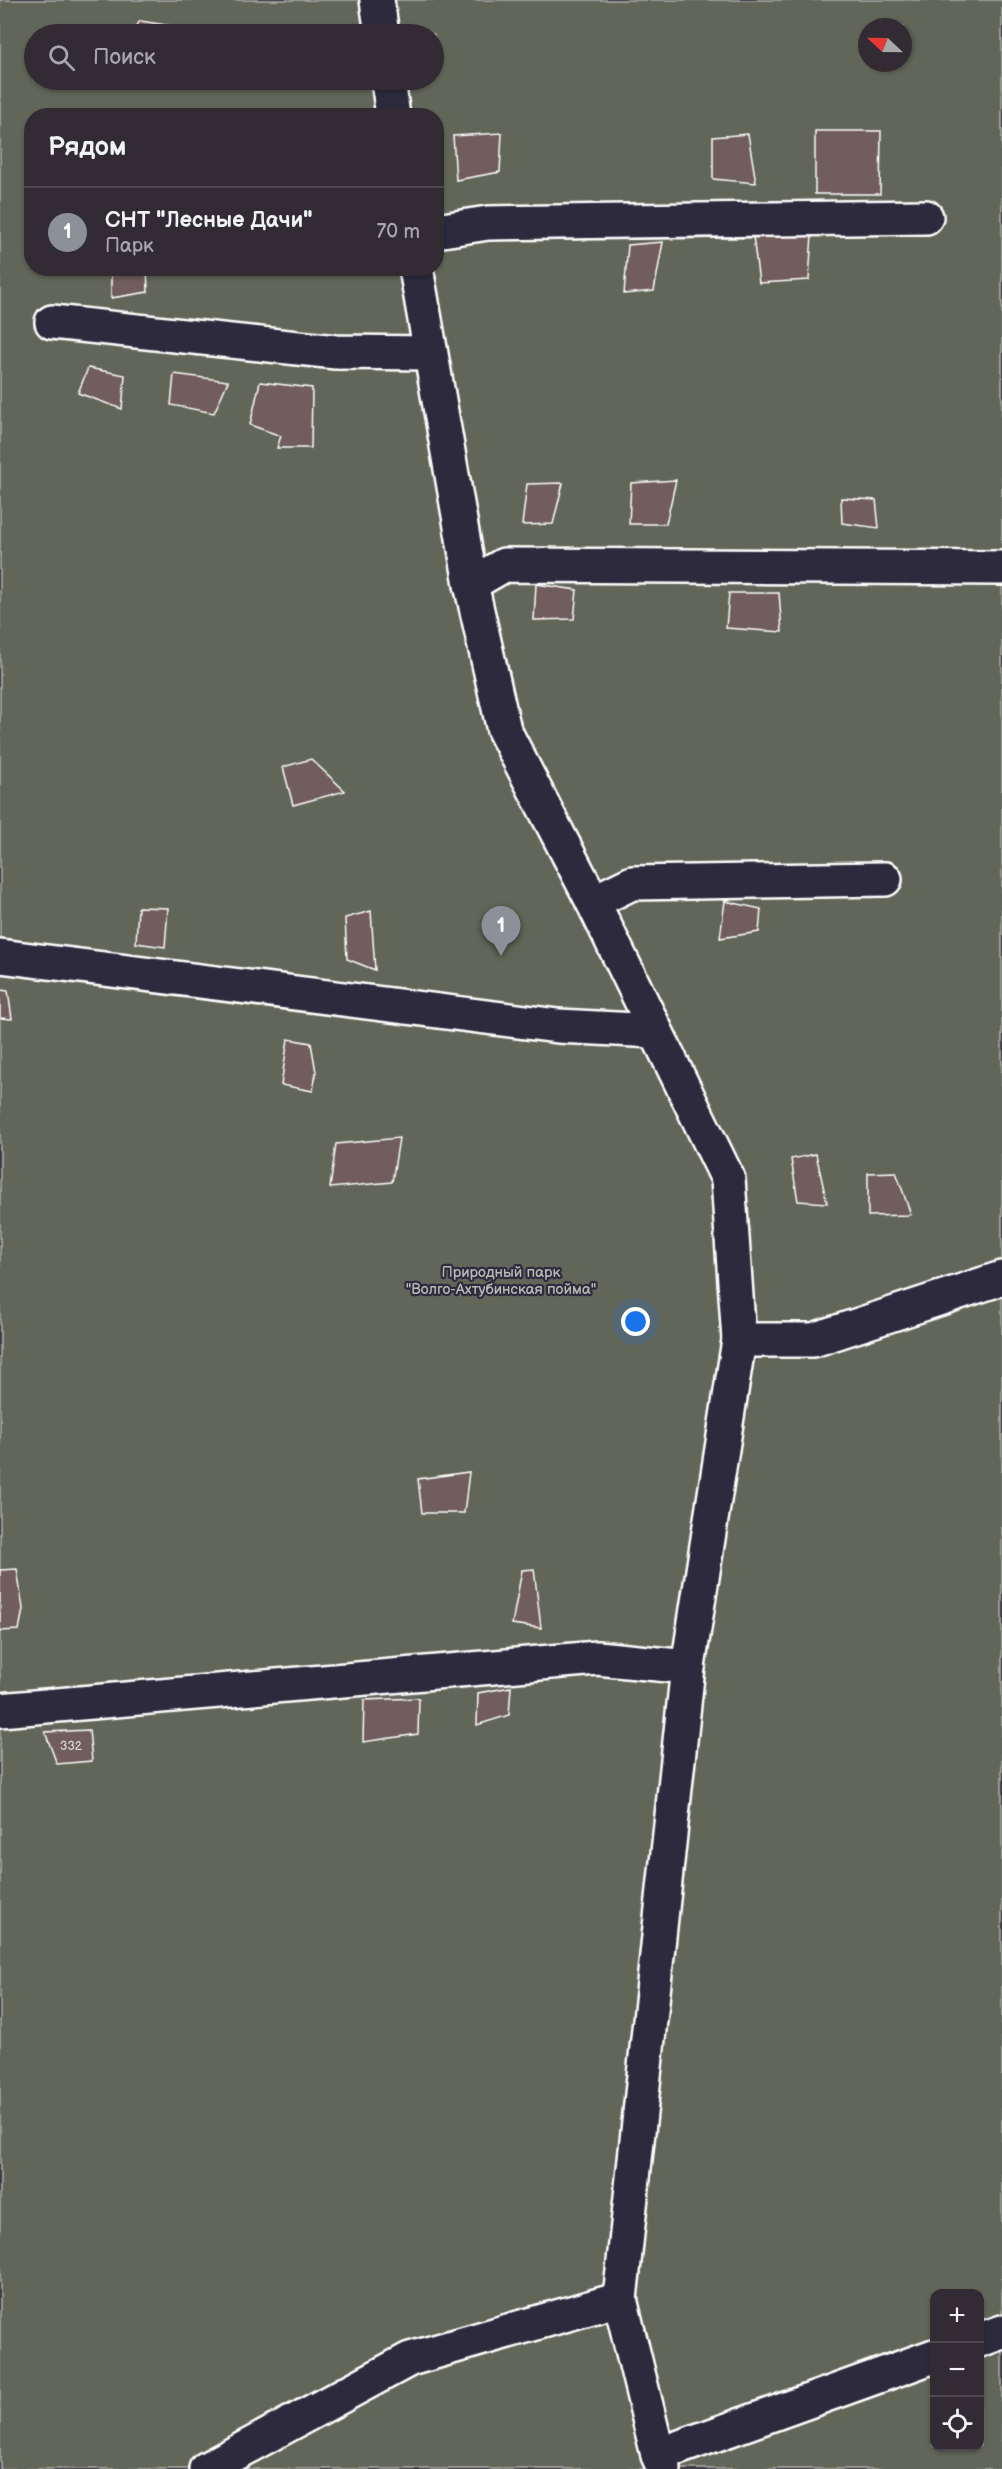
<!DOCTYPE html>
<html lang="ru">
<meta charset="utf-8">
<style>
body{margin:0;font-family:"Balsamiq Sans",sans-serif;background:#3d3740;color:#f1f3f6}
.controls{position:absolute;right:18px;bottom:18px;display:grid;overflow:hidden;border-radius:12px;box-shadow:0 2px 4px #0004}
.controls button{width:54px;height:54px;display:grid;place-items:center;padding:0;border:0;border-bottom:2px solid #4d474f;background:#322b34;color:#f1f3f6;font:30px sans-serif}
.compass{position:absolute;left:858px;top:18px;width:54px;height:54px;border-radius:50%;background:#322b34;box-shadow:0 2px 4px #0004;rotate:292deg}
.you{position:absolute;left:636px;top:1322px;width:21px;height:21px;margin:-15px;border:4px solid #fff;border-radius:50%;background:#1a73e8;box-shadow:0 0 0 9px #1a73e833}
.badge{display:grid;place-items:center;width:39px;height:39px;border-radius:50%;background:#8c9099;color:#fff;font-size:20px;font-weight:700}
.pin{position:absolute;translate:-50% -50px;filter:drop-shadow(0 2px 3px #0008)}
.pin::after{content:'';position:absolute;top:32px;width:21px;height:18px;background:inherit;clip-path:polygon(0 0,100% 0,50% 100%)}
.list{margin:0;padding:0;list-style:none}
h2{display:flex;justify-content:space-between;align-items:center;height:78px;margin:0;padding:0 24px;font-size:26px}
h2 small{font-size:20px;font-weight:400;color:#a8a7ac}
.list li{display:grid;grid-template-columns:39px 1fr auto;gap:18px;align-items:center;box-sizing:border-box;height:90px;padding:0 24px;border-top:2px solid #4d474f}
.list b{display:block;font-size:22px;white-space:nowrap}
.list p{margin:0;font-size:20px;white-space:nowrap;color:#a8a7ac}
.list em{font-size:20px;font-style:normal;color:#a8a7ac}
.icon{flex:none;width:33px;height:33px;fill:none;stroke:currentColor;stroke-width:2;stroke-linecap:round;stroke-linejoin:round}
.map{position:relative;flex:none;width:1002px;height:2469px;overflow:hidden}
.search{position:absolute;background:#322b34;box-shadow:0 2px 4px #0004;left:24px;top:24px;width:420px;height:66px;display:flex;align-items:center;gap:15px;box-sizing:border-box;padding:0 21px;border-radius:33px;color:#a8a7ac;font-size:22px}
.panel{position:absolute;background:#322b34;box-shadow:0 2px 4px #0004;left:24px;top:108px;width:420px;height:168px;border-radius:24px}
.map>svg:first-child{display:block}
</style>
<div class="map">
<svg width="1002" height="2469" viewBox="0 0 1002 2469">
<rect width="100%" height="100%" fill="#423946"/>
<filter id="ink" filterUnits="userSpaceOnUse"><feTurbulence type="fractalNoise" baseFrequency=".0167" numOctaves="2"/><feDisplacementMap in="SourceGraphic" scale="12" xChannelSelector="R" yChannelSelector="G"/><feConvolveMatrix kernelMatrix="1 2 1 2 8 2 1 2 1" color-interpolation-filters="sRGB"/></filter>
<g filter="url(#ink)">
<!-- green -->
<path fill="#626658" stroke="#b0b2ac" stroke-width="1.5" fill-rule="evenodd" d="M0,0H1002V2469H0ZM867,27H903V63H867ZM34,34H434V80H34ZM32,116H436V268H32ZM934,2294H980V2446H934Z"/>
<!-- building -->
<g fill="#6f5d5c" stroke="#fff" stroke-width="1.5">
<polygon points="140,21 172,26 171,34 131,34"/>
<polygon points="815,131 881,131 880,194 815,194"/>
<polygon points="502,133 500,172 456,180 453,136"/>
<polygon points="748,134 756,183 713,179 713,137"/>
<polygon points="813,218 809,280 759,283 753,236"/>
<polygon points="663,242 654,291 624,294 628,245"/>
<polygon points="111,268 147,268 148,292 111,298"/>
<polygon points="88,368 125,375 122,409 78,393"/>
<polygon points="174,374 228,381 214,413 171,405"/>
<polygon points="260,382 312,388 311,448 277,448 281,436 250,425"/>
<polygon points="676,480 666,524 629,524 631,483"/>
<polygon points="563,483 553,524 522,525 527,484"/>
<polygon points="841,498 876,500 879,528 842,523"/>
<polygon points="536,584 577,590 574,619 534,620"/>
<polygon points="729,593 779,593 782,632 726,628"/>
<polygon points="311,759 345,791 293,805 283,767"/>
<polygon points="725,901 761,909 759,932 720,938"/>
<polygon points="138,907 168,908 165,947 136,943"/>
<polygon points="371,911 375,970 347,959 345,918"/>
<polygon points="0,990 8,991 12,1019 0,1018"/>
<polygon points="288,1039 311,1043 316,1072 313,1091 281,1085"/>
<polygon points="399,1138 392,1182 330,1188 336,1144"/>
<polygon points="816,1154 827,1203 798,1201 791,1159"/>
<polygon points="896,1172 911,1215 868,1216 868,1173"/>
<polygon points="469,1472 464,1513 422,1513 418,1479"/>
<polygon points="17,1569 23,1609 19,1630 0,1631 0,1570"/>
<polygon points="534,1569 541,1628 512,1624 522,1570"/>
<polygon points="511,1687 509,1715 477,1725 478,1693"/>
<polygon points="419,1698 418,1734 363,1742 364,1700"/>
<polygon points="89,1730 92,1761 57,1764 45,1732"/>
</g>
<g fill="none" stroke-linecap="round" stroke-linejoin="round">
<!-- minor casing -->
<g stroke="#fff" stroke-width="38">
<g id="minor">
<polyline points="377,0 382,34"/>
<polyline points="388,80 393,116"/>
<polyline points="436,231 488,223 926,217"/>
<polyline points="416,268 471,584 504,730 593,902 728,1179 739,1340 688,1667 620,2299 658,2455 664,2469"/>
<polyline points="52,322 336,352 430,353"/>
<polyline points="471,584 504,565 1002,568"/>
<polyline points="593,902 632,883 885,879"/>
<polyline points="0,956 558,1026 655,1031"/>
<polyline points="739,1340 813,1340 1002,1278"/>
<polyline points="0,1710 597,1658 688,1667"/>
<polyline points="980,2340 1002,2332"/>
<polyline points="658,2455 934,2356"/>
<polyline points="206,2469 410,2359 620,2299"/>
</g>
</g>
<!-- minor -->
<use href="#minor" stroke="#2f2a3d" stroke-width="33"/>
</g>
</g>
<g text-anchor="middle" dominant-baseline="central" stroke-width="4.5" stroke-linejoin="round" paint-order="stroke">
<!-- number labels -->
<g font-size="12" fill="#dbd6d6">
<text x="71" y="1746">332</text>
</g>
<!-- park labels -->
<g font-size="15" fill="#b8bab4" stroke="#2f2a3d">
<text x="501" y="1272">Природный парк<tspan x="501" dy="17">"Волго-Ахтубинская пойма"</tspan></text>
</g>
</g>
</svg>
<div class="controls">
<button>+</button>
<button>−</button>
<button><svg class="icon" aria-label="locate" viewBox="0 0 24 24"><circle cx="12" cy="12" r="6"/><path d="M12 2v4M12 18v4M2 12h4M18 12h4"/></svg></button>
</div>
<svg class="compass" viewBox="-18 -18 36 36"><path d="M0-13l5 13h-10z" fill="#e53935"/><path d="M0 13l5-13h-10z" fill="#a8a7ac"/></svg>
<div class="you"></div>
<div class="pin badge" style="left:501px;top:956px">1</div>
<div class="search"><svg class="icon" aria-label="search" viewBox="0 0 24 24"><circle cx="10" cy="10" r="6"/><path d="M15 15l6 6"/></svg>Поиск</div>
<section class="panel">
<h2>Рядом<small></small></h2>
<ul class="list">
<li><span class="badge">1</span><div><b>СНТ &quot;Лесные Дачи&quot;</b><p>Парк</p></div><em>70 m</em></li>
</ul>
</section>
</div>
